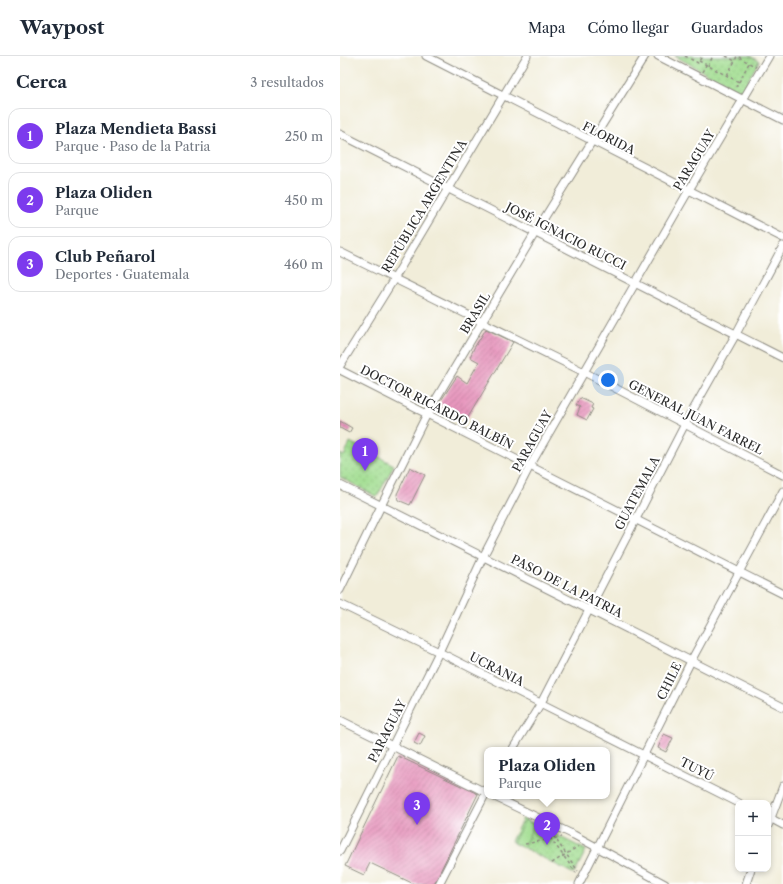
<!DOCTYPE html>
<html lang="es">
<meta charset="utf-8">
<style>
body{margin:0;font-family:"Libre Caslon Text",serif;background:#f2f2f3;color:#1f2937}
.controls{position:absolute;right:12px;bottom:12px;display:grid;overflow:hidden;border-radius:8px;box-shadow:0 2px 6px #0003}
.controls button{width:36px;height:36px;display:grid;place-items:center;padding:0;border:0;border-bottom:1px solid #e0e1e3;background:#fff;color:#1f2937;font:20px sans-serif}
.you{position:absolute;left:268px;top:324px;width:14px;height:14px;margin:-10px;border:3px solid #fff;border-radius:50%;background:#1a73e8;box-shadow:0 0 0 6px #1a73e833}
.badge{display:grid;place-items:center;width:26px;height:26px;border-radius:50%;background:#7c3aed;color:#fff;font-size:13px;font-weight:700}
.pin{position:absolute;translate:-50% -33px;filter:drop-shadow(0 1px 2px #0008)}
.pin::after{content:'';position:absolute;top:21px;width:14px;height:12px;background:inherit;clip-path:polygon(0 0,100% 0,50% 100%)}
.popup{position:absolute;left:144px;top:691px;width:126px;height:52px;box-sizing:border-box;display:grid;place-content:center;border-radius:8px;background:#fff;filter:drop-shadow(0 1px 3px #0005);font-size:13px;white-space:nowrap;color:#747a83}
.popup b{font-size:15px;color:#1f2937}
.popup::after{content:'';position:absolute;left:50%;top:100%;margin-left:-8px;border:8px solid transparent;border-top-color:#fff}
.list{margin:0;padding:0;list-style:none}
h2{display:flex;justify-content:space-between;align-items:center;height:52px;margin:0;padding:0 16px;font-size:17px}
h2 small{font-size:13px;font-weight:400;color:#747a83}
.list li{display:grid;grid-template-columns:26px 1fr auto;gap:12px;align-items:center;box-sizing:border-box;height:56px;margin:0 8px 8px;padding:0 8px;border:1px solid #e0e1e3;border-radius:12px}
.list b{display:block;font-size:15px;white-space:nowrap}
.list p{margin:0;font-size:13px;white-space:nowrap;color:#747a83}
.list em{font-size:13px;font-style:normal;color:#747a83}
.map{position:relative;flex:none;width:443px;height:828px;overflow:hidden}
header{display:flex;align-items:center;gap:24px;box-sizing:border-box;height:56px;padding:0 20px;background:#fff;border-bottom:1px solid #e0e1e3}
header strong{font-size:19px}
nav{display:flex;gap:22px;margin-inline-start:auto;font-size:14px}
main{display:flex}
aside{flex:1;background:#fff}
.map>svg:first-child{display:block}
</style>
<header>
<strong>Waypost</strong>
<nav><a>Mapa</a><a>Cómo llegar</a><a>Guardados</a></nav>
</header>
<main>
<aside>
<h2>Cerca<small>3 resultados</small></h2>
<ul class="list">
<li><span class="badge">1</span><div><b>Plaza Mendieta Bassi</b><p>Parque · Paso de la Patria</p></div><em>250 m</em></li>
<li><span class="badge">2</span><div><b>Plaza Oliden</b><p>Parque</p></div><em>450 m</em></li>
<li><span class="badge">3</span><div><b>Club Peñarol</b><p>Deportes · Guatemala</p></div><em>460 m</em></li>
</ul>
</aside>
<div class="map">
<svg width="443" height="828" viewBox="0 0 443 828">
<defs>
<pattern id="green-dots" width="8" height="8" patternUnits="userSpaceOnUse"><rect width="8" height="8" fill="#a1dd90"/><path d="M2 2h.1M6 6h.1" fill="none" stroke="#8bbe7c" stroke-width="1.8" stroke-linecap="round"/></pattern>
<pattern id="building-hatch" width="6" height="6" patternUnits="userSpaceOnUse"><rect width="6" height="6" fill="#e796bd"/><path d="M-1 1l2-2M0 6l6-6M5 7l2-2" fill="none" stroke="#bb7b9a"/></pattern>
</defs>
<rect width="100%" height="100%" fill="#fff"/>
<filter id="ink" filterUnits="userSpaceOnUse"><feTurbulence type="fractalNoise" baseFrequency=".025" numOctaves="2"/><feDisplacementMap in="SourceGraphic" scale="8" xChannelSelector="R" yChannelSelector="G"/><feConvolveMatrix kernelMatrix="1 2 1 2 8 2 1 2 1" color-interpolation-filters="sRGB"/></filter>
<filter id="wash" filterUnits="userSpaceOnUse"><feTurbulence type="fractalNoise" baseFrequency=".012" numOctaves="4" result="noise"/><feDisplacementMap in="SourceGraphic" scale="16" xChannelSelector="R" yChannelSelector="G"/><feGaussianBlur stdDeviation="0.9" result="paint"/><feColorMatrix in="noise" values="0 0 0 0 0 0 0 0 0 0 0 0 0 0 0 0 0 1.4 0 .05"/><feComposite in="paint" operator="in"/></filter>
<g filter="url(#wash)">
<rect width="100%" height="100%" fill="#f1edd9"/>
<!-- green -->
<g fill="url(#green-dots)" stroke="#66845e">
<polygon points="335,0 410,0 419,5 401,37"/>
<polygon points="10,386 54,409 37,441 0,421 0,398 4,400"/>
<polygon points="183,762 246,794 234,818 171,785"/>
</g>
<!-- pitch -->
<polygon fill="#a1dd90" stroke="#66845e" points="185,764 194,769 183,792 173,787"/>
<g id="blocks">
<!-- building -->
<g fill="url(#building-hatch)">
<polygon points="146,273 173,286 127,363 102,350 100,346 117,320 127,327 139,306 130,301 134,292"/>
<polygon points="240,342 253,348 251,352 253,353 247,364 237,359 240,351 236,349"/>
<polygon points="0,365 12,372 9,377 0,372"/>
<polygon points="70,411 85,419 70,449 58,444 57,438"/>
<polygon points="79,677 85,680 80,690 74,687"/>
<polygon points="324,678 333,682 326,696 318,692"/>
<polygon points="58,700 138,738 94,828 74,828 30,807 24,819 5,810"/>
</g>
</g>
</g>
<g filter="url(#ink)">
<use href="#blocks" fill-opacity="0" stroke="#8e8c82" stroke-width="1"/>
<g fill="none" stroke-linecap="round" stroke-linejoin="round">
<!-- street casing -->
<g stroke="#8e8c82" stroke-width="9">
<g id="street">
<polyline points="86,0 443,182"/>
<polyline points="318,0 443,64"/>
<polyline points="0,78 443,302"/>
<polyline points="0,196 244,316 443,419"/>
<polyline points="0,310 54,223 187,0"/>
<polyline points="0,314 443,538"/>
<polyline points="0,429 443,651"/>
<polyline points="0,534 41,450 87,358 195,177 305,0"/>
<polyline points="0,548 99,596 399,747"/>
<polyline points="0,664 147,737"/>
<polyline points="172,694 201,647 345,368 396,278 443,190"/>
<polyline points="153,740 234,779 325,828"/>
<polyline points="428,761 443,769"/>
<polyline points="428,770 443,730"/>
<polyline points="0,795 99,596 143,501 190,410 349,134 429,0"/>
<polyline points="99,828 147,735"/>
<polyline points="239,828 351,605 443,435"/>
<polyline points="406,828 411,813"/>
</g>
</g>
<!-- path -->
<g stroke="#8e8c82" stroke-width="1.5" stroke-dasharray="3 3" stroke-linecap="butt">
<polyline points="345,0 358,7 362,0"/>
<polyline points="386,0 395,5 397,0 416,11"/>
<polyline points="359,5 399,26 395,32"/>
<polyline points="368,10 373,0"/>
<polyline points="362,16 366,9"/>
<polyline points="387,19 395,5"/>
<polyline points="399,26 409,7"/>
<polyline points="203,772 236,817"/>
<polyline points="210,775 238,815"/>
<polyline points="185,788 222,781"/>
<polyline points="212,807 239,790"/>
</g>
<!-- street -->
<use href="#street" stroke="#fff" stroke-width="7"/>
</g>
</g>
<g text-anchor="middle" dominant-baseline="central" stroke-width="4" stroke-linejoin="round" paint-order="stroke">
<!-- street labels -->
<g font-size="12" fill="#2b2b2b" stroke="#fff">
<text transform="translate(269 82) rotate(27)">FLORIDA</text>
<text transform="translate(354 104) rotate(-59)">PARAGUAY</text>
<text transform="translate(84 150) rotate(-59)">REPÚBLICA ARGENTINA</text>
<text transform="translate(226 180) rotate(27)">JOSÉ IGNACIO RUCCI</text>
<text transform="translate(135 257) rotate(-59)">BRASIL</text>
<text transform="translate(97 351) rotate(27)">DOCTOR RICARDO BALBÍN</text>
<text transform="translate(356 361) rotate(27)">GENERAL JUAN FARREL</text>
<text transform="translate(192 385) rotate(-61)">PARAGUAY</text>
<text transform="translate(297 437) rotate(-62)">GUATEMALA</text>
<text transform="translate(227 530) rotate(27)">PASO DE LA PATRIA</text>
<text transform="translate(157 613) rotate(27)">UCRANIA</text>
<text transform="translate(329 625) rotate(-64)">CHILE</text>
<text transform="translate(47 675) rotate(-63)">PARAGUAY</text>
<text transform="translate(357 713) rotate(27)">TUYÚ</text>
</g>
</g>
</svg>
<div class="controls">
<button>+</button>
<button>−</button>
</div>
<div class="you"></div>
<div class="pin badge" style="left:25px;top:415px">1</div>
<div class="pin badge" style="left:207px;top:789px">2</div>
<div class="popup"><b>Plaza Oliden</b>Parque</div>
<div class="pin badge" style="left:77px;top:769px">3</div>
</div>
</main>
